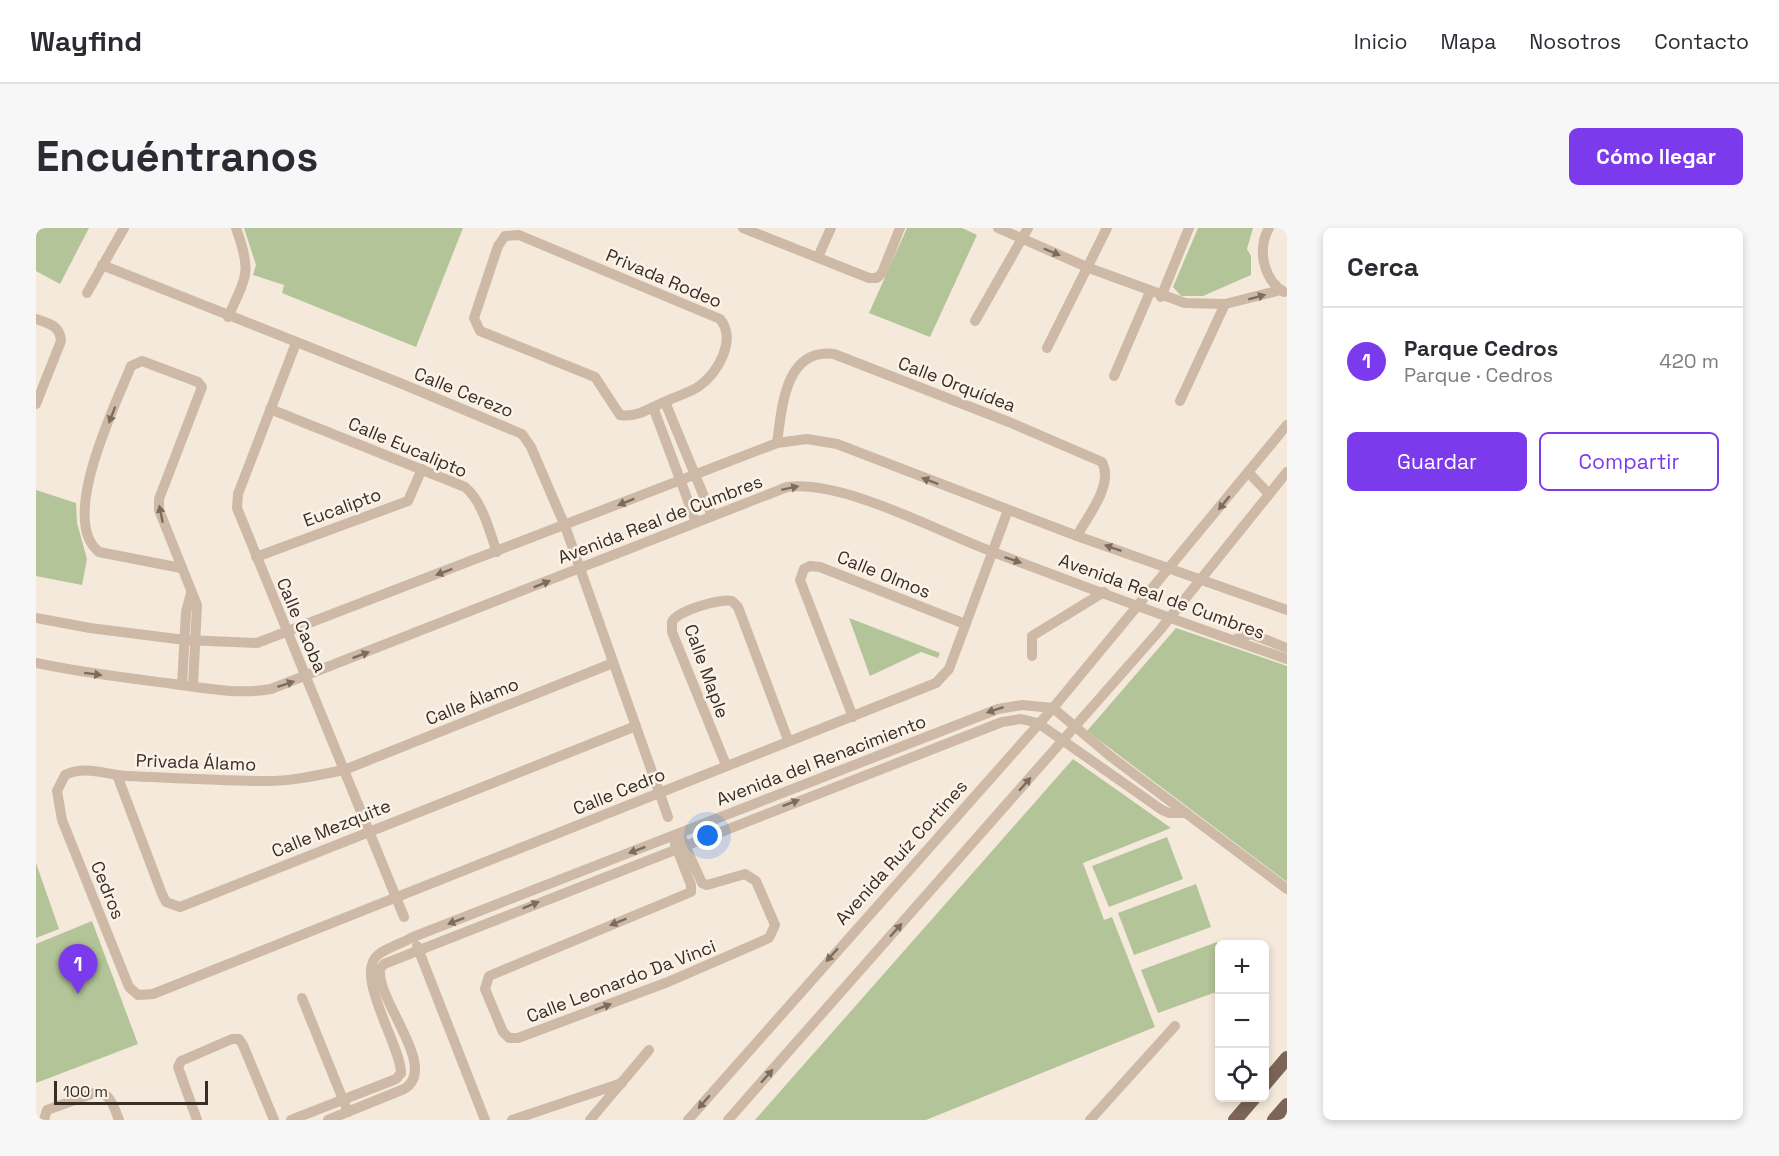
<!DOCTYPE html>
<html lang="es">
<meta charset="utf-8">
<style>
body{margin:0;font-family:"Space Grotesk",sans-serif;background:#f7f7f7;color:#2b2b33}
.controls{position:absolute;right:18px;bottom:18px;display:grid;overflow:hidden;border-radius:9px;box-shadow:0 3px 9px #0003}
.controls button{width:54px;height:54px;display:grid;place-items:center;padding:0;border:0;border-bottom:2px solid #e1e1e2;background:#fff;color:#2b2b33;font:30px sans-serif}
.scale{position:absolute;left:18px;bottom:15px;width:154px;box-sizing:border-box;padding-left:6px;border:3px solid #382d27;border-top:0;font-size:16px;line-height:21px;white-space:nowrap;color:#382d27;-webkit-text-stroke:4px #fbf3e8;paint-order:stroke}
.you{position:absolute;left:672px;top:608px;width:21px;height:21px;margin:-15px;border:4px solid #fff;border-radius:50%;background:#1a73e8;box-shadow:0 0 0 9px #1a73e833}
.badge{display:grid;place-items:center;width:39px;height:39px;border-radius:50%;background:#7c3aed;color:#fff;font-size:20px;font-weight:700}
.pin{position:absolute;translate:-50% -50px;filter:drop-shadow(0 2px 3px #0008)}
.pin::after{content:'';position:absolute;top:32px;width:21px;height:18px;background:inherit;clip-path:polygon(0 0,100% 0,50% 100%)}
.list{margin:0;padding:0;list-style:none}
h2{display:flex;justify-content:space-between;align-items:center;height:78px;margin:0;padding:0 24px;font-size:26px}
h2 small{font-size:20px;font-weight:400;color:#7c7c81}
.list li{display:grid;grid-template-columns:39px 1fr auto;gap:18px;align-items:center;box-sizing:border-box;height:108px;padding:0 24px;border-top:2px solid #e1e1e2}
.list b{display:block;font-size:22px;white-space:nowrap}
.list p{margin:0;font-size:20px;white-space:nowrap;color:#7c7c81}
.list em{font-size:20px;font-style:normal;color:#7c7c81}
.actions{display:flex;gap:12px;padding:18px 24px}
.actions a{flex:1;padding:14px 0;border:2px solid #7c3aed;border-radius:9px;text-align:center;font-size:21px;color:#7c3aed}
.actions .main{background:#7c3aed;color:#fff}
.icon{flex:none;width:33px;height:33px;fill:none;stroke:currentColor;stroke-width:2;stroke-linecap:round;stroke-linejoin:round}
.map{position:relative;flex:none;width:1251px;height:892px;overflow:hidden;border-radius:9px}
header{display:flex;align-items:center;gap:36px;box-sizing:border-box;height:84px;padding:0 30px;background:#fff;border-bottom:2px solid #e1e1e2}
header strong{font-size:28px}
nav{display:flex;gap:33px;margin-inline-start:auto;font-size:21px}
.intro{display:flex;align-items:center;justify-content:space-between;box-sizing:border-box;height:144px;padding:0 36px}
h1{margin:0;font-size:42px}
.button{padding:15px 27px;border-radius:9px;background:#7c3aed;color:#fff;font-size:21px;font-weight:700}
main{display:flex;gap:36px;padding:0 36px}
aside{flex:1;background:#fff;border-radius:9px;box-shadow:0 3px 9px #0003}
.map>svg:first-child{display:block}
</style>
<header>
<strong>Wayfind</strong>
<nav><a>Inicio</a><a>Mapa</a><a>Nosotros</a><a>Contacto</a></nav>
</header>
<div class="intro"><h1>Encuéntranos</h1><a class="button">Cómo llegar</a></div>
<main>
<div class="map">
<svg width="1251" height="892" viewBox="0 0 1251 892">
<rect width="100%" height="100%" fill="#f4e9db"/>
<!-- green -->
<g fill="#b4c499">
<polygon points="0,0 53,0 24,56 0,43"/>
<polygon points="208,0 427,0 380,119 246,65 248,57 217,47 220,37"/>
<polygon points="871,0 926,0 941,7 894,109 833,85"/>
<polygon points="1162,0 1217,0 1211,21 1215,28 1215,47 1167,68 1145,68 1137,59"/>
<polygon points="0,262 40,275 41,295 51,331 46,357 0,348"/>
<polygon points="813,390 904,425 902,430 885,424 834,448"/>
<polygon points="1140,400 1251,438 1251,654 1051,503"/>
<polygon points="1037,531 1135,600 1047,635 1068,692 1076,689 1119,799 890,892 719,892"/>
<polygon points="1131,609 1147,651 1073,679 1056,638"/>
<polygon points="0,635 23,701 0,710"/>
<polygon points="1160,656 1175,699 1098,727 1082,685"/>
<polygon points="56,693 102,816 0,855 0,716"/>
<polygon points="1181,714 1183,763 1122,785 1105,742"/>
</g>
<g fill="none" stroke-linecap="round" stroke-linejoin="round">
<!-- minor -->
<g stroke="#cdb9a5" stroke-width="10">
<polyline points="707,0 833,50 841,50 846,45 864,0"/>
<polyline points="962,0 1053,40 1149,75 1189,76 1245,62"/>
<path d="M1233,0C1221,21 1227,51 1248,64"/>
<path d="M483,7L684,91C701,112 682,145 662,159C652,165 639,169 628,174C615,180 599,190 584,187L559,149L444,103L438,90L462,18L469,8Z"/>
<polyline points="782,29 795,0"/>
<polyline points="66,37 364,155 486,206 495,219 529,298 632,589"/>
<polyline points="51,65 88,0"/>
<polyline points="1125,69 1153,0"/>
<path d="M192,89C211,47 216,44 200,0"/>
<path d="M0,91C13,96 24,97 25,113L0,176"/>
<polyline points="939,93 992,0"/>
<polyline points="260,115 202,266 201,280 368,689"/>
<polyline points="1011,120 1071,0"/>
<polyline points="1078,148 1114,64"/>
<polyline points="1144,173 1189,76"/>
<polyline points="629,174 676,288"/>
<polyline points="617,179 660,294"/>
<path d="M234,181L429,259C447,274 453,303 461,324"/>
<path d="M741,215C746,179 749,120 798,126L973,194L1066,234C1078,257 1052,287 1041,308"/>
<polyline points="1212,244 1233,266"/>
<polyline points="220,329 372,273 386,241"/>
<path d="M145,340L63,324C22,292 80,176 95,138L106,133L162,154L166,159L123,271V282L161,377L157,458"/>
<polyline points="0,390 54,400 149,412 221,415 741,215 771,211 801,216 1041,308 1251,382"/>
<polyline points="1197,412 1215,406 1251,420"/>
<polyline points="996,428 996,408 1068,364"/>
<path d="M0,435C46,445 91,450 138,456C169,460 203,467 235,461L751,259C809,252 900,303 957,324C1054,361 1152,397 1251,431"/>
<path d="M577,435L308,542C282,547 257,553 231,553C184,553 138,550 92,548C71,547 49,537 29,547L21,563L26,592L93,759L102,767L117,766L900,455L913,441L972,282"/>
<polyline points="146,457 150,384 155,365"/>
<polyline points="817,489 764,352 768,341 774,338 784,339 929,396"/>
<path d="M690,537L636,404C636,403 636,395 636,394C640,383 685,370 696,373L702,379L752,512"/>
<polyline points="81,547 126,666 130,674 144,679 600,498"/>
<polyline points="639,616 655,657 655,664 453,748 449,761 467,804 473,810 482,810 632,754 733,710 739,697 720,653 709,646 671,657 666,655 646,611"/>
<polyline points="381,718 449,892"/>
<polyline points="266,770 312,884"/>
<path d="M365,845C365,817 316,745 343,726C353,719 367,715 377,709L962,481L986,477L1017,480L1074,528L1251,661"/>
<path d="M8,892L11,882L61,864C75,865 78,880 83,892"/>
<polyline points="161,892 142,839 145,833 196,811 203,811 207,817 238,892"/>
<polyline points="255,892 360,851 365,845"/>
<path d="M292,892L368,861C404,840 340,773 344,741L348,736L966,494L985,491L1002,495L1126,582L1133,585H1150"/>
<polyline points="476,892 586,855"/>
<polyline points="554,892 613,822"/>
<polyline points="652,892 1017,480 1251,197"/>
<polyline points="692,892 1124,402 1251,244"/>
<polyline points="1054,892 1139,798"/>
</g>
<!-- major -->
<g stroke="#7c6557" stroke-width="14">
<polyline points="1228,857 1251,830"/>
<polyline points="1199,892 1218,870"/>
<polyline points="1238,892 1251,877"/>
</g>
</g>
<!-- one-way arrows -->
<defs><path id="oneway-solid" d="M-6-.8H1V-3.2L6.5 0L1 3.2V.8H-6Z" transform="scale(1.5)"/></defs>
<g fill="#7b6c60">
<use href="#oneway-solid" transform="translate(1016 24) rotate(23)"/>
<use href="#oneway-solid" transform="translate(1221 69) rotate(-15)"/>
<use href="#oneway-solid" transform="translate(76 187) rotate(111)"/>
<use href="#oneway-solid" transform="translate(894 253) rotate(-159)"/>
<use href="#oneway-solid" transform="translate(754 260) rotate(-12)"/>
<use href="#oneway-solid" transform="translate(590 274) rotate(158)"/>
<use href="#oneway-solid" transform="translate(1188 275) rotate(129)"/>
<use href="#oneway-solid" transform="translate(125 286) rotate(-101)"/>
<use href="#oneway-solid" transform="translate(1077 320) rotate(-161)"/>
<use href="#oneway-solid" transform="translate(977 332) rotate(19)"/>
<use href="#oneway-solid" transform="translate(408 344) rotate(159)"/>
<use href="#oneway-solid" transform="translate(506 356) rotate(-22)"/>
<use href="#oneway-solid" transform="translate(325 427) rotate(-21)"/>
<use href="#oneway-solid" transform="translate(57 446) rotate(7)"/>
<use href="#oneway-solid" transform="translate(250 456) rotate(-18)"/>
<use href="#oneway-solid" transform="translate(959 482) rotate(162)"/>
<use href="#oneway-solid" transform="translate(989 556) rotate(-49)"/>
<use href="#oneway-solid" transform="translate(755 575) rotate(-21)"/>
<use href="#oneway-solid" transform="translate(601 622) rotate(159)"/>
<use href="#oneway-solid" transform="translate(495 677) rotate(-22)"/>
<use href="#oneway-solid" transform="translate(420 693) rotate(159)"/>
<use href="#oneway-solid" transform="translate(582 694) rotate(158)"/>
<use href="#oneway-solid" transform="translate(860 702) rotate(-48)"/>
<use href="#oneway-solid" transform="translate(796 727) rotate(132)"/>
<use href="#oneway-solid" transform="translate(567 779) rotate(-21)"/>
<use href="#oneway-solid" transform="translate(731 848) rotate(-48)"/>
<use href="#oneway-solid" transform="translate(668 874) rotate(131)"/>
</g>
<g text-anchor="middle" dominant-baseline="central" stroke-width="5" stroke-linejoin="round" paint-order="stroke">
<!-- street labels -->
<g font-size="18" fill="#382d27" stroke="#fbf3e8">
<text transform="translate(628 50) rotate(23)">Privada Rodeo</text>
<text transform="translate(921 156) rotate(21)">Calle Orquídea</text>
<text transform="translate(428 164) rotate(22)">Calle Cerezo</text>
<text transform="translate(372 219) rotate(23)">Calle Eucalipto</text>
<text transform="translate(306 279) rotate(-20)">Eucalipto</text>
<text transform="translate(624 291) rotate(-21)">Avenida Real de Cumbres</text>
<text transform="translate(848 346) rotate(22)">Calle Olmos</text>
<text transform="translate(1126 368) rotate(20)">Avenida Real de Cumbres</text>
<text transform="translate(266 397) rotate(67)">Calle Caoba</text>
<text transform="translate(671 443) rotate(70)">Calle Maple</text>
<text transform="translate(436 473) rotate(-22)">Calle Álamo</text>
<text transform="translate(785 532) rotate(-21)">Avenida del Renacimiento</text>
<text transform="translate(160 534) rotate(2)">Privada Álamo</text>
<text transform="translate(583 563) rotate(-22)">Calle Cedro</text>
<text transform="translate(295 600) rotate(-22)">Calle Mezquite</text>
<text transform="translate(865 624) rotate(-48)">Avenida Ruíz Cortines</text>
<text transform="translate(72 662) rotate(68)">Cedros</text>
<text transform="translate(585 753) rotate(-21)">Calle Leonardo Da Vinci</text>
</g>
</g>
</svg>
<div class="controls">
<button>+</button>
<button>−</button>
<button><svg class="icon" aria-label="locate" viewBox="0 0 24 24"><circle cx="12" cy="12" r="6"/><path d="M12 2v4M12 18v4M2 12h4M18 12h4"/></svg></button>
</div>
<div class="scale">100 m</div>
<div class="you"></div>
<div class="pin badge" style="left:42px;top:766px">1</div>
</div>
<aside>
<h2>Cerca<small></small></h2>
<ul class="list">
<li><span class="badge">1</span><div><b>Parque Cedros</b><p>Parque · Cedros</p></div><em>420 m</em></li>
</ul>
<div class="actions"><a class="main">Guardar</a><a>Compartir</a></div>
</aside>
</main>
